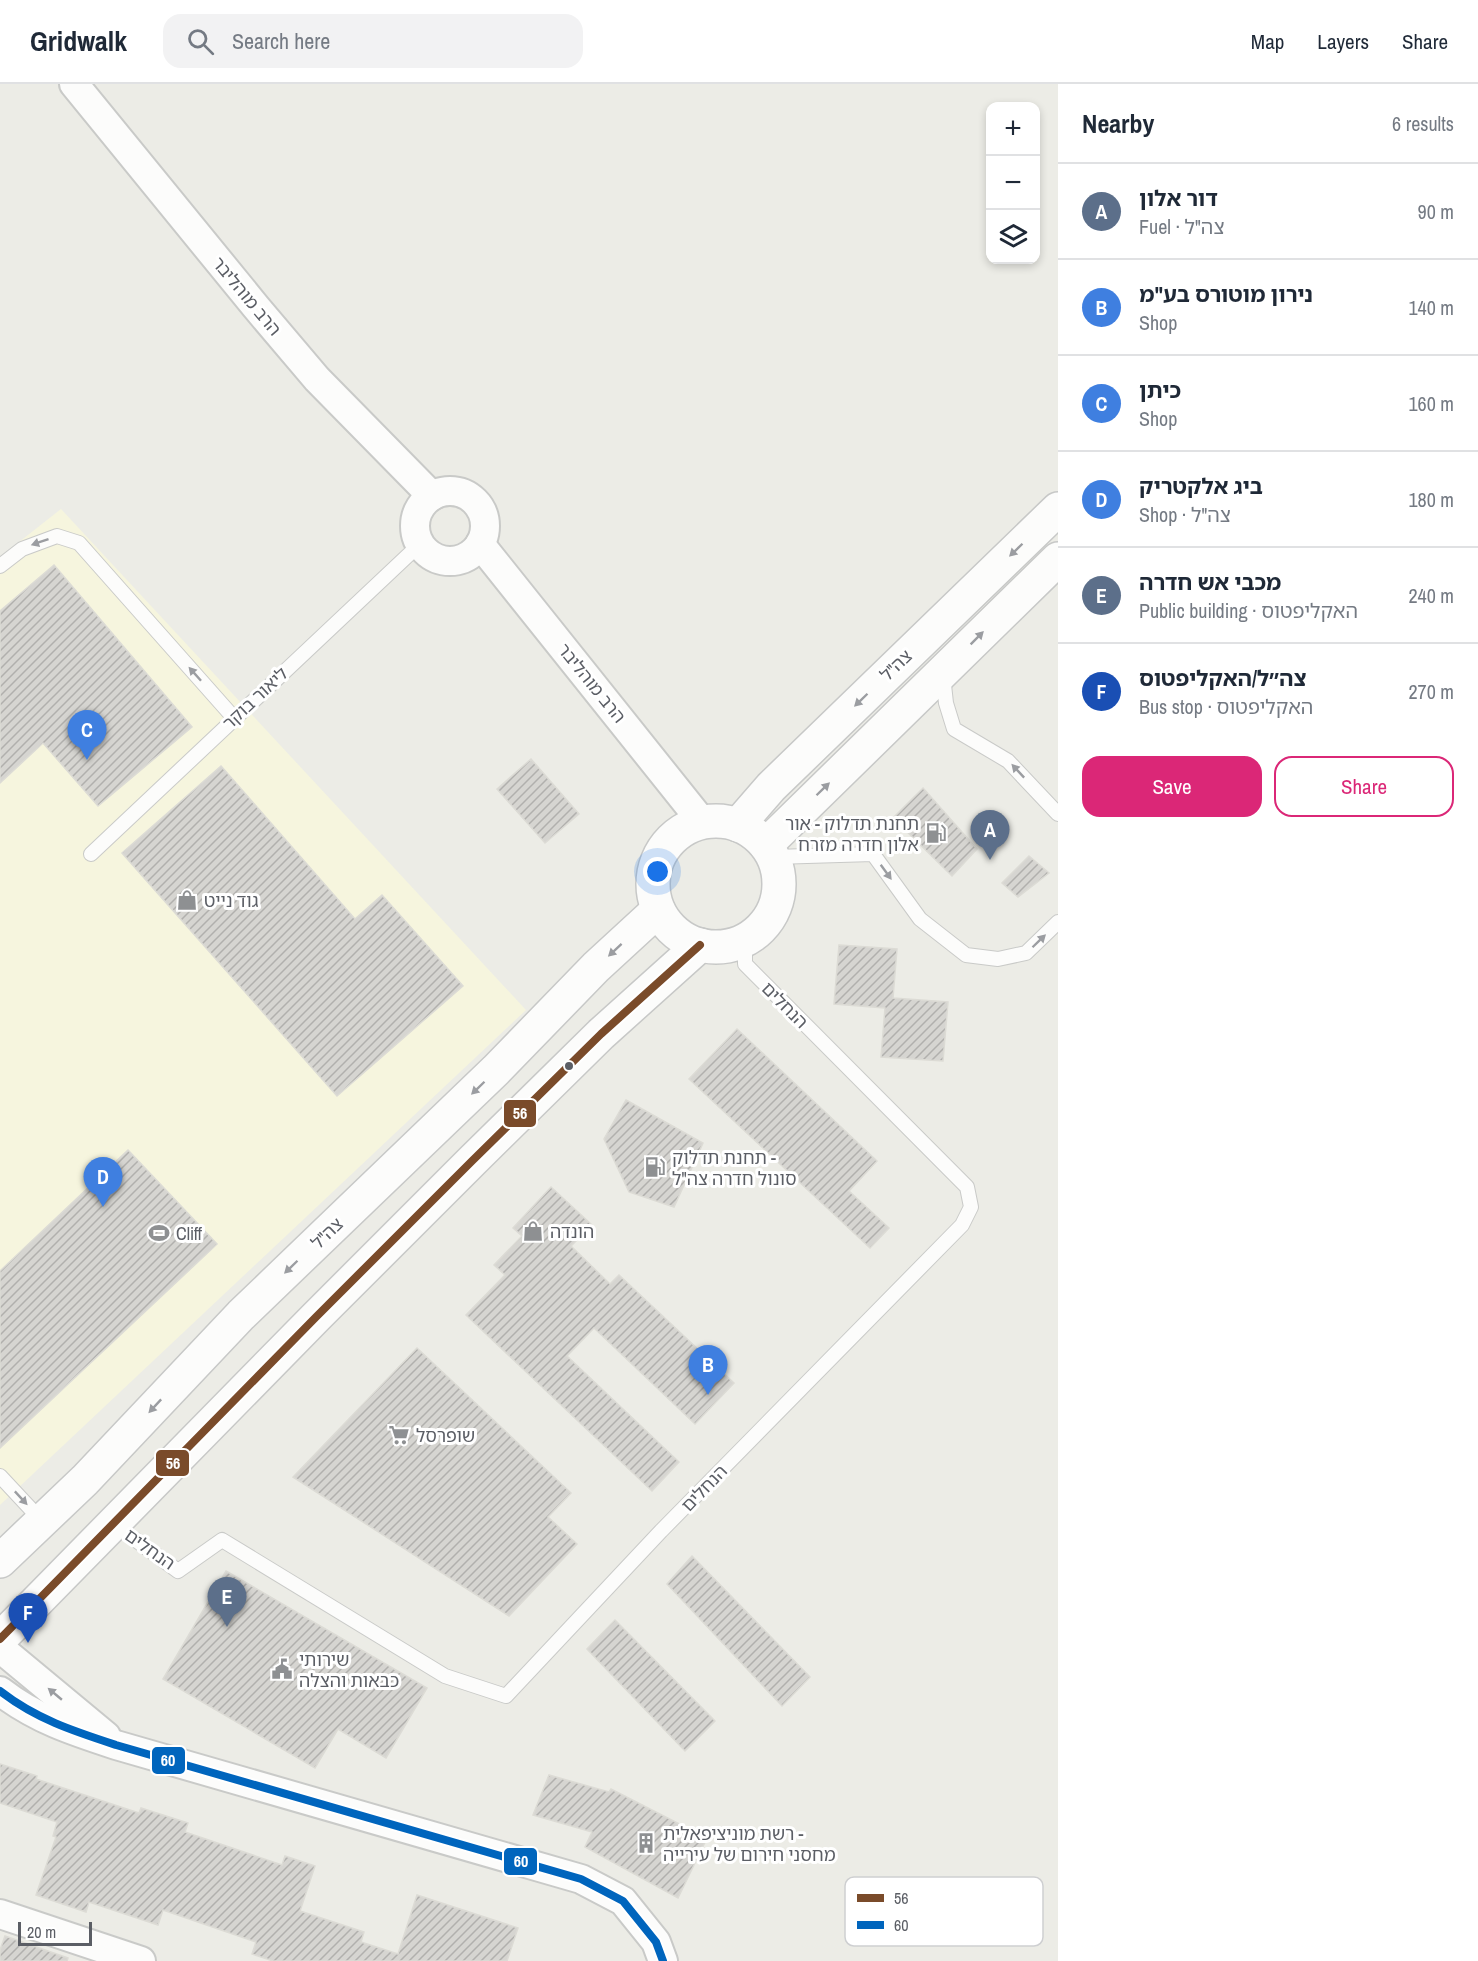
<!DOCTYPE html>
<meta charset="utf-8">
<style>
body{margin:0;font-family:"Archivo Narrow","Noto Sans Hebrew",sans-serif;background:#f2f2f3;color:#1f2937}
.controls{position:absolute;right:18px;top:18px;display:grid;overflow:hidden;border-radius:12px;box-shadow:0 3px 9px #0003}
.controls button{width:54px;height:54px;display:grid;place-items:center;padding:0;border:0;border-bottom:2px solid #e0e1e3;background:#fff;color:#1f2937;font:30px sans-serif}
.scale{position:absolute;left:18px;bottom:15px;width:74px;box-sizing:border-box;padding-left:6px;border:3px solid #5b5e65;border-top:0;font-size:16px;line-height:21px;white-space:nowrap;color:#5b5e65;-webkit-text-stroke:4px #fff;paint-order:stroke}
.you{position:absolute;left:658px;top:788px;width:21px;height:21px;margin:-15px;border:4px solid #fff;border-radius:50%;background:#1a73e8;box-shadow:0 0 0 9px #1a73e833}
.badge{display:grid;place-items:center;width:39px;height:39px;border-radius:50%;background:#db2777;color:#fff;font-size:20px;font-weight:700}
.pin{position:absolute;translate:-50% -50px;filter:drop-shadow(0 2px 3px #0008)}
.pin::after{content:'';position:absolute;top:32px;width:21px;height:18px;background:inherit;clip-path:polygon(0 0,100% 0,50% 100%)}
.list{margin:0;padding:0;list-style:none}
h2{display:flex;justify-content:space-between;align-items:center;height:78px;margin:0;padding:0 24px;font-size:26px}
h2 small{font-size:20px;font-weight:400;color:#747a83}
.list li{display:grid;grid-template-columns:39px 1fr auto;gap:18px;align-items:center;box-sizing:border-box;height:96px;padding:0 24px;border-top:2px solid #e0e1e3}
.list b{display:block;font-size:22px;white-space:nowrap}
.list p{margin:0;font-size:20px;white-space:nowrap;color:#747a83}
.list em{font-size:20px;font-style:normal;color:#747a83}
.actions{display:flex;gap:12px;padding:18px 24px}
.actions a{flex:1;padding:14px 0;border:2px solid #db2777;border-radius:18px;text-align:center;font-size:21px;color:#db2777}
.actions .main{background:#db2777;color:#fff}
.icon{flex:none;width:33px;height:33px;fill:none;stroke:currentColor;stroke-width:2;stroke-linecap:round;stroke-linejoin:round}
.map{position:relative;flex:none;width:1058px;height:1877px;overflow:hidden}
header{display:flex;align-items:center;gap:36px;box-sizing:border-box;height:84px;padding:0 30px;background:#fff;border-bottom:2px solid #e0e1e3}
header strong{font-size:28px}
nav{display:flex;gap:33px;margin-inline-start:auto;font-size:21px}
.search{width:420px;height:54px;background:#f2f2f3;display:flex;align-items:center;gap:15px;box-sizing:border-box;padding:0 21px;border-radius:18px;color:#747a83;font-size:22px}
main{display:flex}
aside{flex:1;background:#fff}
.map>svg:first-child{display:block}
</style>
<header>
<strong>Gridwalk</strong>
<div class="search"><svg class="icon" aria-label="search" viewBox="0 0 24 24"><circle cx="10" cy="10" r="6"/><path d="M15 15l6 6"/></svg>Search here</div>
<nav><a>Map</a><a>Layers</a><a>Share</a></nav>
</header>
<main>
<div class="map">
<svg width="1058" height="1877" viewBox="0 0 1058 1877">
<defs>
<pattern id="building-hatch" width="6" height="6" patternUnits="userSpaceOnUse" patternTransform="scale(1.5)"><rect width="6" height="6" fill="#d6d5d1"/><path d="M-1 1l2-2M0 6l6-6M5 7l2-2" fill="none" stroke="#b1b0ad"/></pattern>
</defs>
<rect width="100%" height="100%" fill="#ecece6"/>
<!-- commercial -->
<polygon fill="#f6f5de" points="61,425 526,926 0,1421 0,473"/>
<!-- building -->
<g fill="url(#building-hatch)" stroke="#dcdbd5" stroke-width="1.5">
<polygon points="54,481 192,643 98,722 43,659 0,699 0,527"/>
<polygon points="531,675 579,730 545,759 497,705"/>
<polygon points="221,682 355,835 382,811 463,902 337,1012 122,769"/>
<polygon points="923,704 977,765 952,792 893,734"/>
<polygon points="1029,772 1049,789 1018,813 1002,799"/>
<polygon points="839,861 897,865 893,914 948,918 943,977 881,973 885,924 834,920"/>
<polygon points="737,945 877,1077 849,1107 889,1144 870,1164 689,995"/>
<polygon points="626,1016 703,1059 674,1123 629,1108 604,1055"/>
<polygon points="128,1066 217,1160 0,1364 0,1187"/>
<polygon points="551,1103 592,1141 571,1162 610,1200 619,1191 734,1299 695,1340 594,1244 567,1272 679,1378 652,1407 466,1231 505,1191 494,1181 522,1152 513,1144"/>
<polygon points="417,1264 571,1409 548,1433 577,1460 509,1532 293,1393"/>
<polygon points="692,1472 810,1593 782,1622 667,1500"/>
<polygon points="226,1487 427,1604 386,1674 338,1645 315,1684 163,1595"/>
<polygon points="615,1536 715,1637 685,1667 587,1565"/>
<polygon points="0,1680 37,1692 36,1695 139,1729 141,1724 188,1739 185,1748 282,1781 285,1772 315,1782 300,1827 364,1848 361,1858 398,1870 417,1811 518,1844 507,1877 273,1877 252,1870 256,1858 163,1826 158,1841 89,1818 86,1828 36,1811 56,1753 53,1752 57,1738 0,1719"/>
<polygon points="549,1691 609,1708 611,1705 707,1754 678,1814 585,1763 592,1748 533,1731"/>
<polygon points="5,1852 68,1874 67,1877 0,1877 0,1866"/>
</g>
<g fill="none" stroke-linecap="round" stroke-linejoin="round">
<!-- service casing -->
<g stroke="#c9cac8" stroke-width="16">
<g id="service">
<polyline points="0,482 22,465 57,452 79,459 234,634"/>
<polyline points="943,592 946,619 954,645 1008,677 1058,730"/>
<polyline points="91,770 420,460"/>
<polyline points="774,773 873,770 920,835 966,871 998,875 1026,869 1058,838"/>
<polyline points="0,1392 42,1437"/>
<polyline points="114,1440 178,1487 222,1456 445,1592 506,1612 661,1447 962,1141 971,1123 967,1103 745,880 745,857"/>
</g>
</g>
<!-- minor casing -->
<g stroke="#c9cac8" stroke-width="32">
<g id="minor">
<polyline points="74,0 256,223 317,295 432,412"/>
<circle cx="450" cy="442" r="35"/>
<polyline points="480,460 703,739"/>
<polyline points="0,1564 106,1652"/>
<path d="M0,1607C36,1635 73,1647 116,1661L581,1795L623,1817L656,1858L663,1877"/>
<polyline points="0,1830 141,1877"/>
</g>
</g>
<!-- secondary casing -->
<g stroke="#c7c8c7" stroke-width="36">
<g id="secondary">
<circle cx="716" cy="800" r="63"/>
<polyline points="738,741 771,703 1058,425"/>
<polyline points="766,761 1058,475"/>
<polyline points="0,1477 85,1396 241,1231 496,986 596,883 658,826"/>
<polyline points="0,1555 316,1233 472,1077 601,950 700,861"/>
</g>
</g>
<!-- service -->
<use href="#service" stroke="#fcfcfb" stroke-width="14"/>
<!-- minor -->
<use href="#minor" stroke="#fcfcfb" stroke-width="28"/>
<!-- secondary -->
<use href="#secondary" stroke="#fcfcfb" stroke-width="33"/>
<!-- bus-1 casing -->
<g stroke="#fff" stroke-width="12">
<polyline id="bus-1" points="0,1555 316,1233 472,1077 601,950 700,861"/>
</g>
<!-- bus-2 casing -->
<g stroke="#fff" stroke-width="12">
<path id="bus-2" d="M0,1607C36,1635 73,1647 116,1661L581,1795L623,1817L656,1858L663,1877"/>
</g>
<!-- bus-1 -->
<use href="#bus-1" stroke="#7a4b2a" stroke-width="8"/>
<!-- bus-2 -->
<use href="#bus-2" stroke="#0065bd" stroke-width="8"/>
</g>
<!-- one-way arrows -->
<defs><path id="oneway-solid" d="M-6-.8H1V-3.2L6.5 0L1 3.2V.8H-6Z" transform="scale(1.5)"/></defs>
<g fill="#9b9da1">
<use href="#oneway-solid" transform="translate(40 458) rotate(161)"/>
<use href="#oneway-solid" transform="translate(1016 466) rotate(136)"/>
<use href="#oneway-solid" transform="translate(977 554) rotate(-45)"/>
<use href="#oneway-solid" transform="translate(195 590) rotate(-132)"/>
<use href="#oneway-solid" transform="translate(861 616) rotate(136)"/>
<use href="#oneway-solid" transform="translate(1018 687) rotate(-133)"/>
<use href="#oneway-solid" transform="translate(823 705) rotate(-44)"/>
<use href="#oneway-solid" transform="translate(886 788) rotate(54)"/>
<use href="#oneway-solid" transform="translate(1039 857) rotate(-44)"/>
<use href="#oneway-solid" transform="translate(615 866) rotate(137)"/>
<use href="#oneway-solid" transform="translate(478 1004) rotate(136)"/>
<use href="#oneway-solid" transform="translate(291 1183) rotate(136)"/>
<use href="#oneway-solid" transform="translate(155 1322) rotate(133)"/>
<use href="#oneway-solid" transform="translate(21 1414) rotate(47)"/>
<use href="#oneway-solid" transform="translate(55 1610) rotate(-140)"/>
</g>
<!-- icons -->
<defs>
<g id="fuel-bare" transform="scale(1.62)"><path d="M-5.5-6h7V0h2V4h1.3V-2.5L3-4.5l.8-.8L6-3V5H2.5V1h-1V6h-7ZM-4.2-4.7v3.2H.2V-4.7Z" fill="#8e9092" stroke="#fff" stroke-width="2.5" paint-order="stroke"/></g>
<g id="shop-bare" transform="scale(1.62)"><path d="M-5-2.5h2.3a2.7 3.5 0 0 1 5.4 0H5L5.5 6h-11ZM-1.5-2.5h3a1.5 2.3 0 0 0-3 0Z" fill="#8e9092" stroke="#fff" stroke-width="2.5" paint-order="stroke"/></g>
<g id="stadium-bare" transform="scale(1.62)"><path d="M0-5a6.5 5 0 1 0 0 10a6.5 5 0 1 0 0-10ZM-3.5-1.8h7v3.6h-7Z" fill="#8e9092" stroke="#fff" stroke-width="2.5" paint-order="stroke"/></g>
<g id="supermarket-bare" transform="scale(1.62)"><path d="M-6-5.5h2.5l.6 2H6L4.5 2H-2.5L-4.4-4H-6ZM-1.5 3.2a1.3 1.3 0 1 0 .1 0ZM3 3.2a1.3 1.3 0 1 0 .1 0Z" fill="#8e9092" stroke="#fff" stroke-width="2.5" paint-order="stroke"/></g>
<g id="civic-bare" transform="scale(1.62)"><path d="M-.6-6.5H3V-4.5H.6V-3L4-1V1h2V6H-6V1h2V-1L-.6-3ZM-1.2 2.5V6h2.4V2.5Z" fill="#8e9092" stroke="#fff" stroke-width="2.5" paint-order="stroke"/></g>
<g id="building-bare" transform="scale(1.62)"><path d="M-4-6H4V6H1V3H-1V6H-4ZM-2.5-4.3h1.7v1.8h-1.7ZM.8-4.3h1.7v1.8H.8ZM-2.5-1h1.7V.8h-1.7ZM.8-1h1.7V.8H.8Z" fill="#8e9092" stroke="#fff" stroke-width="2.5" paint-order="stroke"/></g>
</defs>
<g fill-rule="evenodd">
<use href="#fuel-bare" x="936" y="749"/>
<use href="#shop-bare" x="187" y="816"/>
<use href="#fuel-bare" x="655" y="1083"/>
<use href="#shop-bare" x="533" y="1147"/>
<use href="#stadium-bare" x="159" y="1149"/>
<use href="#supermarket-bare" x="399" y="1351"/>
<use href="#civic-bare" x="282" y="1585"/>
<use href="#building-bare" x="646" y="1759"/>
</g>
<!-- markers -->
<circle fill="#5b5e65" stroke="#fff" stroke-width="2" cx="569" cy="982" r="5"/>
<g text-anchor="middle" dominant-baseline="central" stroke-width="6" stroke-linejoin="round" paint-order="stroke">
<!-- street labels -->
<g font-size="18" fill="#5b5e65" stroke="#fff">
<text transform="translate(247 212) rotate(50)">הרב מוהליבר</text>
<text transform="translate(896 581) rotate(-44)">צה"ל</text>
<text transform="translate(592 599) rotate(51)">הרב מוהליבר</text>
<text transform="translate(255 614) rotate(-43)">ליאור בוקר</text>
<text transform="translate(785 921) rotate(45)">הנחלים</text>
<text transform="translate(327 1149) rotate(-44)">צה"ל</text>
<text transform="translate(704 1404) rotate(-46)">הנחלים</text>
<text transform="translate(150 1465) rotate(35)">הנחלים</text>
</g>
<!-- poi labels -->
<g font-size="18" fill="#5b5e65" stroke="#fff" text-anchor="start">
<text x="919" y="739" text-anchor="end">תחנת תדלוק - אור<tspan x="919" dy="21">אלון חדרה מזרח</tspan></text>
<text x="204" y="816">גוד נייט</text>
<text x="672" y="1073">תחנת תדלוק -<tspan x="672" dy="21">סונול חדרה צה"ל</tspan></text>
<text x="550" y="1147">הונדה</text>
<text x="176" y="1149">Cliff</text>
<text x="416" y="1351">שופרסל</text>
<text x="299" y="1575">שירותי<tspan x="299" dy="21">כבאות והצלה</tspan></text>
<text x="663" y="1749">רשת מוניציפאלית -<tspan x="663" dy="21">מחסני חירום של עירייה</tspan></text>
</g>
</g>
<!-- legend -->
<rect x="845" y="1793" width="198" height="69" rx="9" fill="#fff" stroke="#cecfd1" stroke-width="1.5"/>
<rect x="857" y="1810" width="27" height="8" fill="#7a4b2a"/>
<rect x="857" y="1837" width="27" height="8" fill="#0065bd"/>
<g font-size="16" fill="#5b5e65">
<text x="894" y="1820">56</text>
<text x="894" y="1847">60</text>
</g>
<g stroke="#fff" stroke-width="2">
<rect x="503" y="1015" width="34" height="29" rx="6" fill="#7a4b2a"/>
<rect x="155" y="1365" width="35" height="28" rx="6" fill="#7a4b2a"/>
<rect x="151" y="1662" width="35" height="29" rx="6" fill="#0065bd"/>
<rect x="503" y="1763" width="35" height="29" rx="6" fill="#0065bd"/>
</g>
<g font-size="16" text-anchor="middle" font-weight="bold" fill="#fff">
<text x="520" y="1035">56</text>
<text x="173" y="1385">56</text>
<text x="168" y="1682">60</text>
<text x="521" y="1783">60</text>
</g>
</svg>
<div class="controls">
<button>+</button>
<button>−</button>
<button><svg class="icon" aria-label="layers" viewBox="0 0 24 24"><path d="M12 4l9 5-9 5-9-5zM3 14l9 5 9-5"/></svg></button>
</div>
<div class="scale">20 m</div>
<div class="you"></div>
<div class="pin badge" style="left:990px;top:776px;background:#5c6f8a">A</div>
<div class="pin badge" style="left:708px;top:1311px;background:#3f7fe0">B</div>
<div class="pin badge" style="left:87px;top:676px;background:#3f7fe0">C</div>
<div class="pin badge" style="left:103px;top:1123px;background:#3f7fe0">D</div>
<div class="pin badge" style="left:227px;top:1543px;background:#5c6f8a">E</div>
<div class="pin badge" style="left:28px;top:1559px;background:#1a4fb4">F</div>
</div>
<aside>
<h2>Nearby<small>6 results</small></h2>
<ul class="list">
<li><span class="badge" style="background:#5c6f8a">A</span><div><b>דור אלון</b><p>Fuel · צה&quot;ל</p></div><em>90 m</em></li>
<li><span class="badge" style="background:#3f7fe0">B</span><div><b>נירון מוטורס בע&quot;מ</b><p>Shop</p></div><em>140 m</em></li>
<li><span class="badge" style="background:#3f7fe0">C</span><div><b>כיתן</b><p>Shop</p></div><em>160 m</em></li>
<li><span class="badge" style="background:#3f7fe0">D</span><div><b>ביג אלקטריק</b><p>Shop · צה&quot;ל</p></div><em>180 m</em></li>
<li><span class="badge" style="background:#5c6f8a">E</span><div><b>מכבי אש חדרה</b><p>Public building · האקליפטוס</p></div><em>240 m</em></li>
<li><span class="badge" style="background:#1a4fb4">F</span><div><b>צה״ל/האקליפטוס</b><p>Bus stop · האקליפטוס</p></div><em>270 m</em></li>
</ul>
<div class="actions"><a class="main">Save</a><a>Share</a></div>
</aside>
</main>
